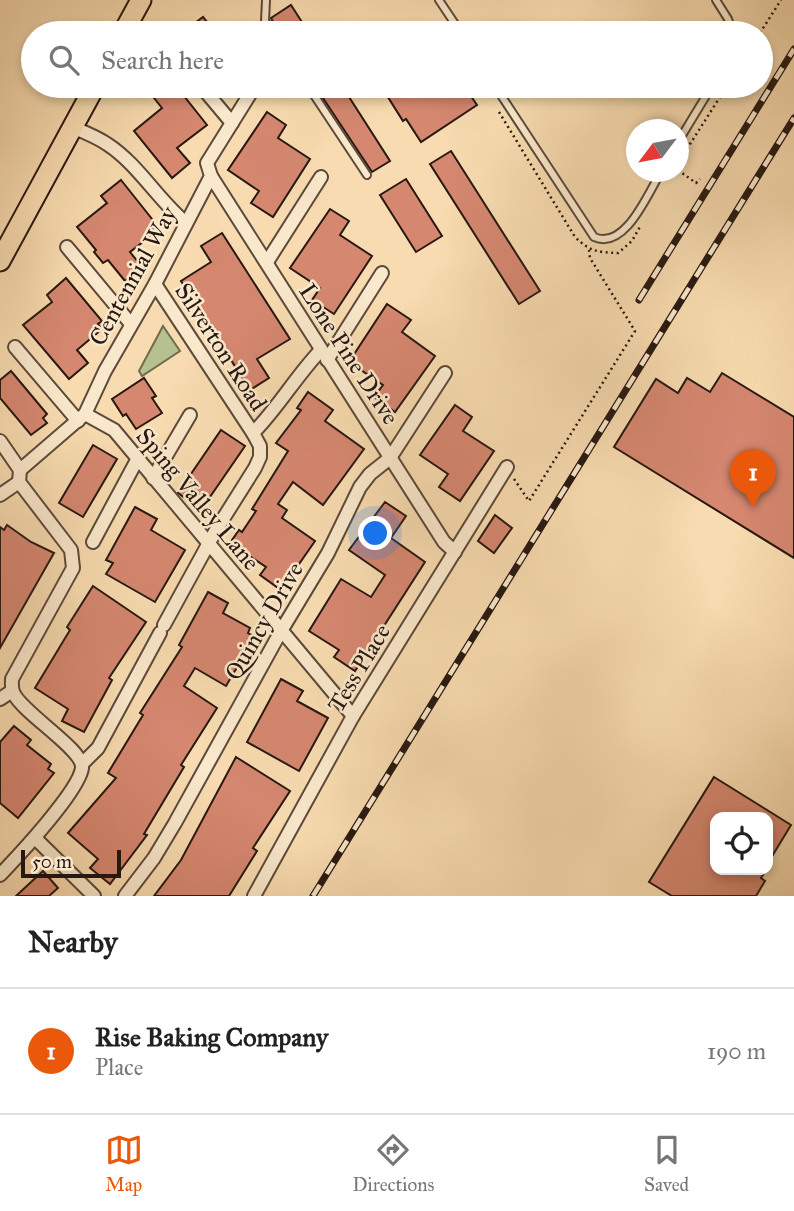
<!DOCTYPE html>
<style>
body{margin:0;font-family:"IM FELL Great Primer",serif;background:#f6f6f6;color:#222}
.controls{position:absolute;right:21px;bottom:21px;display:grid;overflow:hidden;border-radius:14px;box-shadow:0 4px 10px #0003}
.controls button{width:63px;height:63px;display:grid;place-items:center;padding:0;border:0;border-bottom:2px solid #e0e0e0;background:#fff;color:#222;font:35px sans-serif}
.compass{position:absolute;left:626px;top:119px;width:63px;height:63px;border-radius:50%;background:#fff;box-shadow:0 4px 10px #0003;rotate:238deg}
.scale{position:absolute;left:21px;bottom:18px;width:100px;box-sizing:border-box;padding-left:7px;border:4px solid #271811;border-top:0;font-size:19px;line-height:24px;white-space:nowrap;color:#271811;-webkit-text-stroke:5px #fae8cc;paint-order:stroke}
.you{position:absolute;left:376px;top:534px;width:24px;height:24px;margin:-18px;border:5px solid #fff;border-radius:50%;background:#1a73e8;box-shadow:0 0 0 10px #1a73e833}
.badge{display:grid;place-items:center;width:46px;height:46px;border-radius:50%;background:#ea580c;color:#fff;font-size:23px;font-weight:700}
.pin{position:absolute;translate:-50% -58px;filter:drop-shadow(0 2px 4px #0008)}
.pin::after{content:'';position:absolute;top:37px;width:24px;height:21px;background:inherit;clip-path:polygon(0 0,100% 0,50% 100%)}
.list{margin:0;padding:0;list-style:none}
h2{display:flex;justify-content:space-between;align-items:center;height:91px;margin:0;padding:0 28px;font-size:30px}
h2 small{font-size:23px;font-weight:400;color:#767676}
.list li{display:grid;grid-template-columns:46px 1fr auto;gap:21px;align-items:center;box-sizing:border-box;height:126px;padding:0 28px;border-top:2px solid #e0e0e0}
.list b{display:block;font-size:26px;white-space:nowrap}
.list p{margin:0;font-size:23px;white-space:nowrap;color:#767676}
.list em{font-size:23px;font-style:normal;color:#767676}
.icon{flex:none;width:38px;height:38px;fill:none;stroke:currentColor;stroke-width:2;stroke-linecap:round;stroke-linejoin:round}
.map{position:relative;flex:none;width:794px;height:896px;overflow:hidden}
.search{position:absolute;background:#fff;box-shadow:0 4px 10px #0003;left:21px;right:21px;top:21px;height:77px;display:flex;align-items:center;gap:18px;box-sizing:border-box;padding:0 24px;border-radius:38px;color:#767676;font-size:26px}
.sheet{height:217px;background:#fff}
nav{display:flex;justify-content:space-around;align-items:center;box-sizing:border-box;height:98px;border-top:2px solid #e0e0e0;background:#fff;font-size:19px;color:#767676}
nav a{display:grid;justify-items:center;gap:4px}
nav .on{color:#ea580c}
.map>svg:first-child{display:block}
</style>
<div class="map">
<svg width="794" height="896" viewBox="0 0 794 896">
<rect width="100%" height="100%" fill="#f8dbb0"/>
<filter id="stains"><feTurbulence type="fractalNoise" baseFrequency=".00286" numOctaves="4"/><feColorMatrix values="0 0 0 0 .2 0 0 0 0 .09 0 0 0 0 .02 0 0 0 .5 -.17"/></filter>
<radialGradient id="worn" r=".72"><stop offset=".6" stop-color="#630" stop-opacity="0"/><stop offset="1" stop-color="#630" stop-opacity=".3"/></radialGradient>
<!-- green -->
<polygon fill="#b7c190" stroke="#6f6c50" stroke-width="2" points="163,326 180,351 142,376 139,371"/>
<!-- building -->
<g fill="#d58770" stroke="#271811" stroke-width="2">
<polygon points="291,5 309,33 279,33 271,18"/>
<polygon points="203,17 216,33 182,33"/>
<polygon points="160,86 176,86 207,125 177,148 190,163 172,178 134,131 162,108 150,93"/>
<polygon points="315,86 342,86 390,161 372,172"/>
<polygon points="399,86 464,86 477,105 421,142 406,119 403,121 386,94"/>
<polygon points="267,112 286,125 278,138 310,159 273,217 251,203 259,191 228,170"/>
<polygon points="451,151 540,291 519,304 430,164"/>
<polygon points="406,179 442,236 416,252 380,195"/>
<polygon points="121,180 156,224 152,227 156,232 130,252 142,267 125,281 108,260 103,263 94,252 96,250 77,227 107,203 101,196"/>
<polygon points="330,209 349,221 340,235 372,256 334,314 312,300 320,288 290,268"/>
<polygon points="222,233 290,339 257,359 269,378 250,390 181,281 211,262 201,246"/>
<polygon points="66,278 102,321 98,324 102,329 77,350 88,363 69,379 23,325 52,302 47,295"/>
<polygon points="387,304 411,320 402,332 435,356 395,412 374,397 383,385 349,362"/>
<polygon points="11,371 47,414 43,418 47,423 31,435 0,398 0,380"/>
<polygon points="722,373 794,417 794,558 614,447 656,379 678,393 687,378 710,392"/>
<polygon points="144,378 156,396 152,398 162,413 136,429 126,414 123,416 112,399"/>
<polygon points="308,392 333,410 325,421 364,449 323,505 293,482 278,504 287,510 282,518 315,541 281,590 260,575 266,567 230,543 239,530 242,532 256,511 252,509 288,451 276,443 301,410 297,408"/>
<polygon points="455,405 472,417 463,431 494,451 460,501 439,487 448,474 420,455"/>
<polygon points="221,430 245,446 201,510 178,493"/>
<polygon points="93,445 117,459 83,517 59,503"/>
<polygon points="385,502 406,516 391,538 425,562 355,671 334,657 339,650 309,631 341,579 371,597 385,575 349,550"/>
<polygon points="135,507 157,519 151,530 185,550 155,602 106,574 113,563 106,560"/>
<polygon points="495,515 512,528 494,553 478,541"/>
<polygon points="7,525 31,542 54,553 0,648 0,527 4,530"/>
<polygon points="93,586 146,622 109,678 112,680 84,732 62,721 68,709 35,688 70,630 67,627"/>
<polygon points="208,592 228,603 223,613 250,628 248,633 255,637 226,686 195,668 184,686 217,708 181,765 184,767 144,834 147,835 110,884 90,868 98,859 68,833 116,778 108,773 143,715 140,713 182,647 179,645"/>
<polygon points="281,679 303,691 297,701 328,718 299,771 247,742"/>
<polygon points="14,726 31,740 27,745 51,764 48,769 54,773 18,818 0,803 0,742"/>
<polygon points="236,757 290,791 253,848 257,851 229,896 154,896 181,860"/>
<polygon points="714,777 791,825 768,863 768,817 715,817 715,870 766,870 761,878 765,881 756,896 672,896 649,882"/>
<polygon points="43,871 58,888 49,896 16,896"/>
</g>
<g fill="none" stroke-linecap="round" stroke-linejoin="round">
<!-- lane casing -->
<g stroke="#5b4939" stroke-width="10">
<g id="lane">
<polyline points="266,0 265,21 273,33"/>
<polyline points="439,0 461,33"/>
<polyline points="716,0 728,19 733,33"/>
<polyline points="308,86 367,175"/>
<path d="M495,86L594,237C625,251 648,193 661,172"/>
<polyline points="678,142 712,86"/>
</g>
</g>
<!-- street casing -->
<g stroke="#5b4939" stroke-width="16">
<g id="street">
<polyline points="201,86 232,123"/>
<path d="M72,127C84,132 97,137 107,144C138,164 158,200 186,223"/>
<polyline points="211,176 444,542 455,552"/>
<polyline points="67,247 131,324"/>
<polyline points="267,262 321,177"/>
<polyline points="155,284 253,433"/>
<polyline points="15,347 78,421"/>
<polyline points="327,360 382,273"/>
<polyline points="85,414 114,430 353,716"/>
<path d="M0,441L20,470L19,482L71,550L73,568L12,679C12,684 11,689 14,694C24,714 84,750 82,768C79,791 18,856 0,875"/>
<polyline points="20,470 85,414 105,371 155,284 211,176 207,163 255,86"/>
<polyline points="153,478 190,415"/>
<polyline points="0,495 19,482"/>
<polyline points="93,542 137,460"/>
<path d="M164,625L216,530L255,468L260,457V446L253,433C278,408 296,376 321,350"/>
<polyline points="0,699 12,691"/>
<polyline points="82,764 98,748 160,633"/>
<polyline points="35,838 94,896"/>
<polyline points="125,896 154,858 175,823 281,631 328,553 360,487 370,474 390,458 445,373"/>
<polyline points="254,896 353,716 507,467"/>
</g>
</g>
<!-- primary casing -->
<g stroke="#271811" stroke-width="23">
<g id="primary">
<polyline points="123,33 141,0"/>
<polyline points="0,261 95,86"/>
</g>
</g>
<!-- path -->
<g stroke="#271811" stroke-width="2.5" stroke-dasharray="2 3.5" stroke-linecap="butt">
<polyline points="760,33 781,0"/>
<path d="M499,112L575,237C591,252 597,252 618,253L632,241L641,225"/>
<polyline points="678,163 727,86"/>
<polyline points="678,170 696,183 700,179"/>
<polyline points="514,479 529,501 635,331 590,258 589,250"/>
</g>
<!-- lane -->
<use href="#lane" stroke="#fae8cc" stroke-width="6"/>
<!-- street -->
<use href="#street" stroke="#fae8cc" stroke-width="12"/>
<!-- primary -->
<use href="#primary" stroke="#f8dbb0" stroke-width="19"/>
<!-- rail casing -->
<g stroke="#271811" stroke-width="7">
<g id="rail">
<polyline points="639,300 794,49"/>
<polyline points="313,896 794,118"/>
</g>
</g>
<!-- rail -->
<use href="#rail" stroke="#fae8cc" stroke-width="4.5" stroke-dasharray="13" stroke-linecap="butt"/>
</g>
<g text-anchor="middle" dominant-baseline="central" stroke-width="5" stroke-linejoin="round" paint-order="stroke">
<!-- street labels -->
<g font-size="24" fill="#271811" stroke="#fae8cc">
<text transform="translate(133 276) rotate(-61)">Centennial Way</text>
<text transform="translate(221 347) rotate(57)">Silverton Road</text>
<text transform="translate(349 354) rotate(57)">Lone Pine Drive</text>
<text transform="translate(198 499) rotate(50)">Sping Valley Lane</text>
<text transform="translate(264 621) rotate(-60)">Quincy Drive</text>
<text transform="translate(359 668) rotate(-59)">Tess Place</text>
</g>
</g>
<rect width="100%" height="100%" filter="url(#stains)"/>
<rect width="100%" height="100%" fill="url(#worn)"/>
</svg>
<div class="controls">
<button><svg class="icon" aria-label="locate" viewBox="0 0 24 24"><circle cx="12" cy="12" r="6"/><path d="M12 2v4M12 18v4M2 12h4M18 12h4"/></svg></button>
</div>
<svg class="compass" viewBox="-18 -18 36 36"><path d="M0-13l5 13h-10z" fill="#e53935"/><path d="M0 13l5-13h-10z" fill="#767676"/></svg>
<div class="scale">50 m</div>
<div class="you"></div>
<div class="pin badge" style="left:753px;top:507px">1</div>
<div class="search"><svg class="icon" aria-label="search" viewBox="0 0 24 24"><circle cx="10" cy="10" r="6"/><path d="M15 15l6 6"/></svg>Search here</div>
</div>
<section class="sheet">
<h2>Nearby<small></small></h2>
<ul class="list">
<li><span class="badge">1</span><div><b>Rise Baking Company</b><p>Place</p></div><em>190 m</em></li>
</ul>
</section>
<nav>
<a class="on"><svg class="icon" aria-label="map" viewBox="0 0 24 24"><path d="M3 6l6-2 6 2 6-2v14l-6 2-6-2-6 2zM9 4v14M15 6v14"/></svg>Map</a>
<a><svg class="icon" aria-label="directions" viewBox="0 0 24 24"><path d="M12 3l9 9-9 9-9-9zM9 14v-3h6M13 9l2 2-2 2"/></svg>Directions</a>
<a><svg class="icon" aria-label="saved" viewBox="0 0 24 24"><path d="M7 4h10v16l-5-4-5 4z"/></svg>Saved</a>
</nav>
